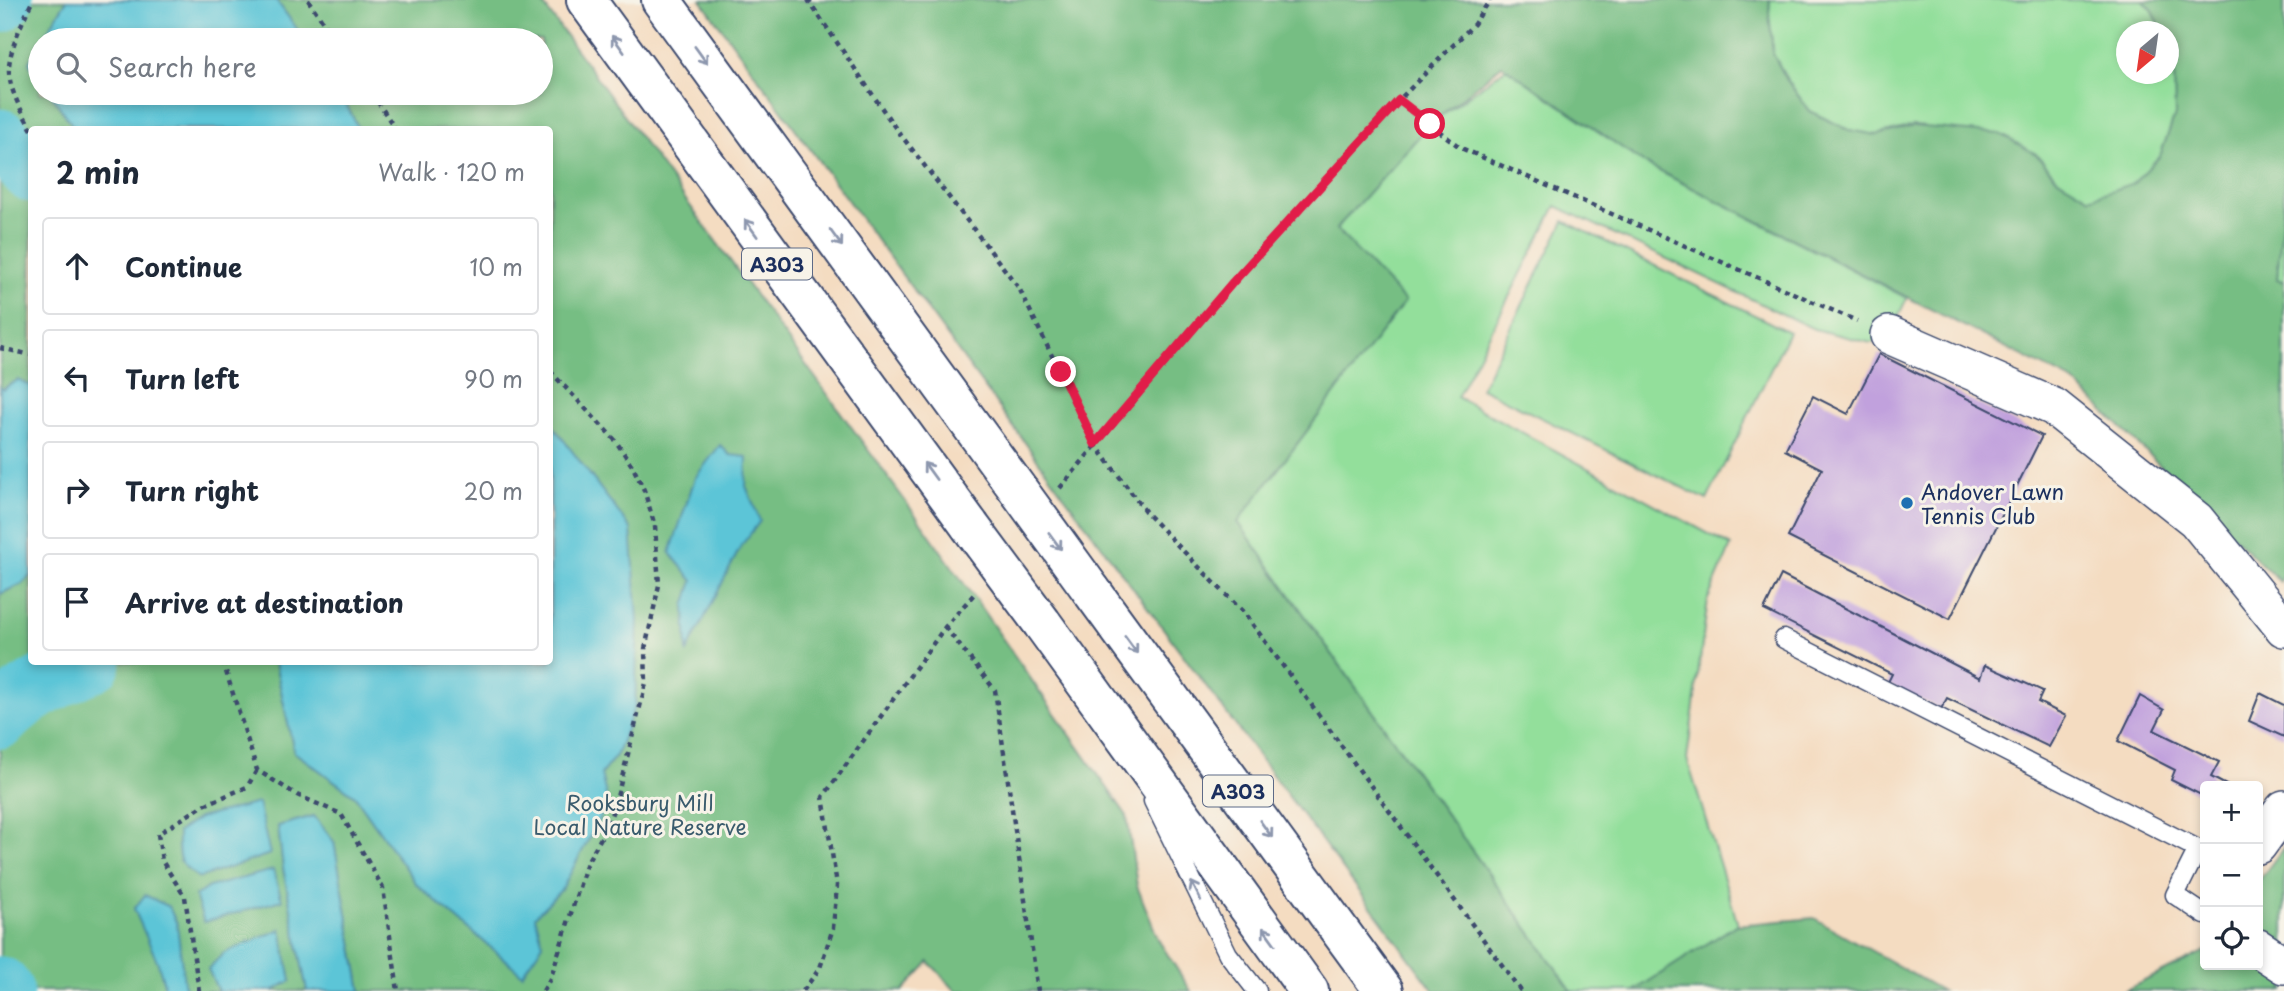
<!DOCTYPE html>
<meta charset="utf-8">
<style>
body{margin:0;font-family:"Playpen Sans",sans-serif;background:#f2f2f3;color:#1f2937}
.controls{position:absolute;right:21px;bottom:21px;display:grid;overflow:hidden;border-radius:7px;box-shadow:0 4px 10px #0003}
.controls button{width:63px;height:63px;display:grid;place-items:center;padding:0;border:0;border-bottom:2px solid #e0e1e3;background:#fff;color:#1f2937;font:35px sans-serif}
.compass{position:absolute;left:2116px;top:21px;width:63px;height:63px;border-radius:50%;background:#fff;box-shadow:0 4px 10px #0003;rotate:209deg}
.stop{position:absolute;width:21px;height:21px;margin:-16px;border:5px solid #e11d48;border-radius:50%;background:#fff}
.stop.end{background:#e11d48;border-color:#fff;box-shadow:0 2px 7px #0008}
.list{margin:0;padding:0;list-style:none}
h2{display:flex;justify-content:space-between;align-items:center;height:91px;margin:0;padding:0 28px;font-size:30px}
h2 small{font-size:23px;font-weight:400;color:#747a83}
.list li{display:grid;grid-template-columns:46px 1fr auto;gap:21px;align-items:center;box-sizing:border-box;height:98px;margin:0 14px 14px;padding:0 14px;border:2px solid #e0e1e3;border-radius:7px}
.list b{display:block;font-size:26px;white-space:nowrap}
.list em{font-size:23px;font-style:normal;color:#747a83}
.icon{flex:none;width:38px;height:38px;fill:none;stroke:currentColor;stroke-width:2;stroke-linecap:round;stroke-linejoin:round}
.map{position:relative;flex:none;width:2284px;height:991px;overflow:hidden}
.search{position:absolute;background:#fff;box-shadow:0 4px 10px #0003;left:28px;top:28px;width:525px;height:77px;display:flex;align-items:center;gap:18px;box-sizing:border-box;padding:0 24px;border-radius:38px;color:#747a83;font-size:26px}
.panel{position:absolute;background:#fff;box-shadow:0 4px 10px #0003;left:28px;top:126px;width:525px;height:539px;border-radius:7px}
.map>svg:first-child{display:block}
</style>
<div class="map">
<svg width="2284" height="991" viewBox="0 0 2284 991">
<rect width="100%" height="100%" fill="#f7f3e8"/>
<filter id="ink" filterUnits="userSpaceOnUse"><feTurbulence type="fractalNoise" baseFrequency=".0143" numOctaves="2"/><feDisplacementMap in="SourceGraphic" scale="14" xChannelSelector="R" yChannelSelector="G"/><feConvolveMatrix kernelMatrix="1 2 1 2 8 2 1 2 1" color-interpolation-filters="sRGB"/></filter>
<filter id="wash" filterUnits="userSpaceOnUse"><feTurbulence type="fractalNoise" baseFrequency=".00686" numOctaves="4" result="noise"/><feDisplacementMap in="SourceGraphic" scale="28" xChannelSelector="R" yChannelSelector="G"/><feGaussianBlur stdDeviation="1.57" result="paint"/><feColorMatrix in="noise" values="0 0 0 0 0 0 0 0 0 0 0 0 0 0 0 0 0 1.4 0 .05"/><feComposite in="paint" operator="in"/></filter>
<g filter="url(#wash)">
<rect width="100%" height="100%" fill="#f4dcc1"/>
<!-- green -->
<g fill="#93df9b" stroke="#57877c" stroke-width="2">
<polygon points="1770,0 2143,0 2152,9 2162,31 2126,32 2126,74 2168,74 2169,46 2174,57 2175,115 2160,156 2134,183 2090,198 2058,179 2036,154 1914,126 1877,135 1849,130 1809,111 1787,79 1773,54 1769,13"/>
<polygon points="1506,68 1647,165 1907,298 1889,335 1871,343 1814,329 1556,206 1457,397 1731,546 1708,599 1687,759 1738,924 1635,991 1572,991 1238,522 1404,302 1335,229 1430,124"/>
<polygon points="2284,198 2284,282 2277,279"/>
<polygon points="1564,221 1789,332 1707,500 1481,388"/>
</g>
<!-- forest -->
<g fill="#76be83" stroke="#487670" stroke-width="2">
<polygon points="0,0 67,0 42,40 40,40 29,63 40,79 40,93 50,93 75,129 32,130 31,386 18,380 2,389 0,387"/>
<polygon points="276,0 540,0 925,528 1127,816 1137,886 1159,941 1191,991 956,991 929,962 903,991 361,991 334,842 314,816 278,826 283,868 307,991 0,991 0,594 22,584 31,575 32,662 275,662 294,752 355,796 417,885 535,916 562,889 601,774 617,754 631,529 550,422 550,130 359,129 340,93 541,93 541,40 305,40"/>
<polygon points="701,0 1770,0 1769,13 1773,54 1787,80 1809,111 1849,130 1877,135 1914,126 2000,134 2036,154 2058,179 2090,198 2134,183 2160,156 2175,115 2174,58 2169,46 2168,32 2162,31 2152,9 2143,0 2284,0 2284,198 2277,279 2284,282 2284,571 2280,582 2074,382 1647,165 1502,65 1430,124 1336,229 1405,301 1238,522 1572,991 1434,991 1059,489"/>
<polygon points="2284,847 2284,991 2124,991 2205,951 2205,965 2258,965 2258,882"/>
<polygon points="1814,918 1942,991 1634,991 1736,925"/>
</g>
<!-- water -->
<g fill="#5bc5d7" stroke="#3b7a9a" stroke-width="2">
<polygon points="67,0 276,0 305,40 42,40"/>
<polygon points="40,44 40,79 29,63"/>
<polygon points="50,93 340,93 359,129 75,129"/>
<polygon points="18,380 31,386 31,575 22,584 0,594 0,387 3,389"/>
<polygon points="550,422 631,529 638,620 635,705 617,754 601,774 608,803 562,889 535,916 543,944 522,974 417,885 355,796 294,752 275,662 550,662"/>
<polygon points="720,445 730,455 747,457 746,486 760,521 741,546 687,652 685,606 693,581 670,553 695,478"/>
<path d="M258,803L270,854L199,878C176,862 178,859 178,832L199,818Z"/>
<polygon points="314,816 334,842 361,991 307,991 283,868 278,826"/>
<polygon points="273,870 282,900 204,922 195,896 209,887"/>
<polygon points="145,895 169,907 177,924 185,991 166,991 158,963 134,909"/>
<polygon points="281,929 291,981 272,991 218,991 208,969 224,953"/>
</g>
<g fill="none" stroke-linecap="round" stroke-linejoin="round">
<!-- river -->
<g stroke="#5bc5d7" stroke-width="61">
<polyline points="0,2 2,0"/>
<polyline points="0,139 32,172"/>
<path d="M0,718C24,692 59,677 91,662"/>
<polyline points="0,987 3,991"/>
</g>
</g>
<g id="blocks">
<!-- building -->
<g fill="#c1a1dd">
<polygon points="1879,354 2042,436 1950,619 1788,537 1822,469 1785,450 1813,396 1848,414"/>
<polygon points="1781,575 1980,678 1985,665 2043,691 2038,702 2066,716 2049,747 1947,698 1941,709 1887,684 1892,674 1764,610"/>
<polygon points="2260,693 2284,705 2284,737 2249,721"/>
<polygon points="2140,696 2164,710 2154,730 2219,762 2211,777 2228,786 2205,786 2205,797 2171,780 2175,770 2118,741"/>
</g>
</g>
</g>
<g filter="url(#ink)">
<use href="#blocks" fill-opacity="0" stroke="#3c496d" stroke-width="2"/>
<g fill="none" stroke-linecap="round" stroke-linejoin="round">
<!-- service casing -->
<g stroke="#3c496d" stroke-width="21">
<g id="service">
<polyline points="1784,639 2198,849 2175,895 2205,915"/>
<polyline points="1153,801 1228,954 1257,991"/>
</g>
</g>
<!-- minor casing -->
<g stroke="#3c496d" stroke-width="40">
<g id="minor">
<polyline points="1889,335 2054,407 2196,520 2284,628"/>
<polyline points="2258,845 2284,809"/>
<polyline points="2258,948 2284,965"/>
</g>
</g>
<!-- trunk casing -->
<g stroke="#3c496d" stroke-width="42">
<g id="trunk">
<polyline points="586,0 970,526"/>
<polyline points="661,0 1019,491"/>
<polyline points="1091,590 1384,991"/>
<polyline points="1042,623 1309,991"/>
</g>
</g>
<!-- path -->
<g stroke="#3c496d" stroke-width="4.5" stroke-dasharray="5 5" stroke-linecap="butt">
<polyline points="308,0 336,40"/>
<polyline points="808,0 894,126 1019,288 1095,444 1148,515 1245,614 1521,991"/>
<polyline points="372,93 396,130"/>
<polyline points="1399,100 1461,148 1857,321"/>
<path d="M32,130C22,112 8,88 9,68C9,50 25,15 33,0"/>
<polyline points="0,348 32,355"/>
<polyline points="1060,488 1233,282 1399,100 1474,24 1490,0"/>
<polyline points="945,627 995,690 1038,991"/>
<polyline points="223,662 257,770 297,795 341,814 383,888 398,991"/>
<polyline points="199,991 185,897 162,861 158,834 204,805 247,787 257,770"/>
<polyline points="543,991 551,977 587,862 605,831 615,805 646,683 645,649 659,585 655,526 644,490 633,467 615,440 550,371"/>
<polyline points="803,991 820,968 833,928 837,885 823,797 945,627 975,593"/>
</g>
<!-- service -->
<use href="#service" stroke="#fff" stroke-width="18"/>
<!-- minor -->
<use href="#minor" stroke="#fff" stroke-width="37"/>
<!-- trunk -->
<use href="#trunk" stroke="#fff" stroke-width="38"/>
<!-- trunk-bridge casing -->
<g stroke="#3c496d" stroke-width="42" stroke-linecap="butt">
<g id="trunk-bridge">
<polyline points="1019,491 1091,590"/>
<polyline points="970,526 1042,623"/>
</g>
</g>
<!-- trunk-bridge -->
<use href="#trunk-bridge" stroke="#fff" stroke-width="38"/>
</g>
<!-- one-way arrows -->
<defs><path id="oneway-shaft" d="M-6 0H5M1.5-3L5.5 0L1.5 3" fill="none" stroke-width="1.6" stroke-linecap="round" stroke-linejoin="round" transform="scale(1.75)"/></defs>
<g stroke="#8d97ae">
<use href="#oneway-shaft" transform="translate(618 44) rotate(-126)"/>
<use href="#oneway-shaft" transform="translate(701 55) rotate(54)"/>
<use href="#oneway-shaft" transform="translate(751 228) rotate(-126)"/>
<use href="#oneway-shaft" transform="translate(836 238) rotate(54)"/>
<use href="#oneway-shaft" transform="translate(930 471) rotate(-126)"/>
<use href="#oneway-shaft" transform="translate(1055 541) rotate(54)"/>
<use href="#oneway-shaft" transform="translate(1131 645) rotate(54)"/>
<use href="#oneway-shaft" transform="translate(1266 829) rotate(54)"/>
<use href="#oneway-shaft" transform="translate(1196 891) rotate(-117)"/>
<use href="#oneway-shaft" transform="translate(1269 936) rotate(-126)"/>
</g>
</g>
<g fill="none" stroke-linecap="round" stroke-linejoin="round" filter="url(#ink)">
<!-- route -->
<polyline stroke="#e11d48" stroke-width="9" points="1061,372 1095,444 1233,282 1399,100 1430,124"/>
</g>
<!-- markers -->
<circle fill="#1f6fb2" stroke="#f7f3e8" stroke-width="2.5" cx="1907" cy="503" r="7"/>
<g text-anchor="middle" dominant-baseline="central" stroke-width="6" stroke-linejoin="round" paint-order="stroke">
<!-- shield labels -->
<g fill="#f7f3e8" stroke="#5d6a87" stroke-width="2">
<rect x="742" y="248.5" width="70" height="31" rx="5"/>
<rect x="1203" y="775.5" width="70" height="31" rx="5"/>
</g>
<g font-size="19" font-weight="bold" fill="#1b2f5e">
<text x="777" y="264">A303</text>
<text x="1238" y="791">A303</text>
</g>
<!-- poi labels -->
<g font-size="21" fill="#1b2f5e" stroke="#f7f3e8" text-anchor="start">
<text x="1921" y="491">Andover Lawn<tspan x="1921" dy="24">Tennis Club</tspan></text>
</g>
<!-- park labels -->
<g font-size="21" fill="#395b6d" stroke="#f7f3e8">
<text x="640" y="802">Rooksbury Mill<tspan x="640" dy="24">Local Nature Reserve</tspan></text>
</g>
</g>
</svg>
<div class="controls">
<button>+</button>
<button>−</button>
<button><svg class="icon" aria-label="locate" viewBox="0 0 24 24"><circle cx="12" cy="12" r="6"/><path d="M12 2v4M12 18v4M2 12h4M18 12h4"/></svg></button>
</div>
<svg class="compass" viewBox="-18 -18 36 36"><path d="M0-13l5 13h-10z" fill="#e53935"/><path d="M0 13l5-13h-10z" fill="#747a83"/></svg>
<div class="stop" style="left:1430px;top:124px"></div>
<div class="stop end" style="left:1061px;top:372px"></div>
<div class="search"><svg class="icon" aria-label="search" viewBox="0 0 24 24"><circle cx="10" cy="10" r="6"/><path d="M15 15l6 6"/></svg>Search here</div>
<section class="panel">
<h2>2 min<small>Walk · 120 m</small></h2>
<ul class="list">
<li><svg class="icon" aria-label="ahead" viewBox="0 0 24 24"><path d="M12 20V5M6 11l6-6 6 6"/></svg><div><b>Continue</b></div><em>10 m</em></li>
<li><svg class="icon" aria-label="left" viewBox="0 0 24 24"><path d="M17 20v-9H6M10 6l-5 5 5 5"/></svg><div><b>Turn left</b></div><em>90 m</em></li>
<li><svg class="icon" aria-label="right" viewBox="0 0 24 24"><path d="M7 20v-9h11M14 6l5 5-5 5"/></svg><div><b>Turn right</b></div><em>20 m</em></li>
<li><svg class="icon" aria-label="arrive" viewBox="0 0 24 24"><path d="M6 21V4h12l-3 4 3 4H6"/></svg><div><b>Arrive at destination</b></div></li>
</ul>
</section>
</div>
